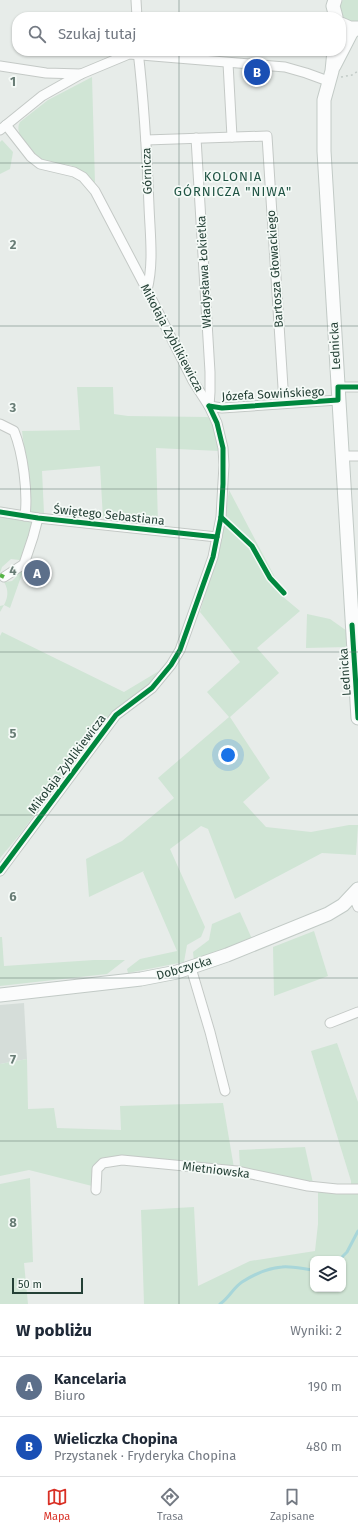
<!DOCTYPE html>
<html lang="pl">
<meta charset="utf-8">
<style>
body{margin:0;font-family:"Fira Sans",sans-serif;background:#f6f6f7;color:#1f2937}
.controls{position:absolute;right:12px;bottom:12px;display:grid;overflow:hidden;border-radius:8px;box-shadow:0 1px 3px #0004}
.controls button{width:36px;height:36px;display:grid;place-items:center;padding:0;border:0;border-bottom:1px solid #e0e1e3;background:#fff;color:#1f2937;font:20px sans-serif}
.scale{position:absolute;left:12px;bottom:10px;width:71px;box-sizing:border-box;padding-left:4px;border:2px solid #244036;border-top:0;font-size:11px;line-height:14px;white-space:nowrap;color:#244036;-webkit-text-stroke:3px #f5faf7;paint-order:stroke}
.you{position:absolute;left:228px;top:755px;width:14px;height:14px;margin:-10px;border:3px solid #fff;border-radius:50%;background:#1a73e8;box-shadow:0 0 0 6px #1a73e833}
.badge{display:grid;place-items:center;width:26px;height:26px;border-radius:50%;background:#d93025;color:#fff;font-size:13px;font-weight:700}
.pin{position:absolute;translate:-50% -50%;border:2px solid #fff;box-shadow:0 1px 4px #0006}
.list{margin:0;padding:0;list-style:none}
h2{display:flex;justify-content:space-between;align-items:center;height:52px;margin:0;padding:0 16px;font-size:17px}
h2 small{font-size:13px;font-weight:400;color:#747a83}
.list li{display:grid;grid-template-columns:26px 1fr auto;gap:12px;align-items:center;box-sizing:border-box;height:60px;padding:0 16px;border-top:1px solid #e0e1e3}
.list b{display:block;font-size:15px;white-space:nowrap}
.list p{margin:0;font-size:13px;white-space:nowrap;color:#747a83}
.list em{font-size:13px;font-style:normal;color:#747a83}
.icon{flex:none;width:22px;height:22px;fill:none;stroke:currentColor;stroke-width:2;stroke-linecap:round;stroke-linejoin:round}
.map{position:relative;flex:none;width:358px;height:1304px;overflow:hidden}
.search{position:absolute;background:#fff;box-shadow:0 1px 3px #0004;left:12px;right:12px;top:12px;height:44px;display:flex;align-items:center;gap:10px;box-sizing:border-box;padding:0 14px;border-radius:16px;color:#747a83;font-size:15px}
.sheet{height:172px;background:#fff}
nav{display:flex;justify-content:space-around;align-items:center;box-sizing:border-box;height:56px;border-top:1px solid #e0e1e3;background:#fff;font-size:11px;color:#747a83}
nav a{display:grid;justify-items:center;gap:2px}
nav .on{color:#d93025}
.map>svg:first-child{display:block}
</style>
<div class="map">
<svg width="358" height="1304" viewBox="0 0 358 1304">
<rect width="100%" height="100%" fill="#e7ece9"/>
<!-- built -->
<polygon fill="#d5ddd9" points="24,1003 27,1059 0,1064 0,1005"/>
<!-- green -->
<g fill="#d0e5d5" fill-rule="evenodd">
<path d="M343,0H358V22C345,24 336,12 343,0Z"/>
<path d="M92,77L95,183C89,177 83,171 75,167C67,163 56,165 48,162C35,157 12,135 20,122L48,100Z"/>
<polygon points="2,140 13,152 10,169 0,174 0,142"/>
<polygon points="77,387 113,387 114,414 128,416 208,417 215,429 219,451 156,448 158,525 103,519 100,466 42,471 44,513 31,512 30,493 22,431 80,430"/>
<polygon points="229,490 278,583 282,596 300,611 257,648 279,673 230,717 270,778 243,802 266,827 311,832 349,825 358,825 356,855 322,853 235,899 208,829 201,826 170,849 205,927 201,937 187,945 184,962 128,973 127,969 140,959 177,951 143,872 144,871 89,897 86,859 122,841 174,798 158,778 229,717 207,692 240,662 200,612 224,525"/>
<polygon points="0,516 32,522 21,563 19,560 11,559 2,567 0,573"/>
<path d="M19,569L23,571L10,608L4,605L0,612V606L4,605C8,598 9,590 4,582L12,581L16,577Z"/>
<polygon points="307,614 330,619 347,631 348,647 306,648"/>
<polygon points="2,632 124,692 159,671 147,688 99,726 21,833 0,858 0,636"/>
<polygon points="240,912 252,939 194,961 193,952 209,940 212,924"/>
<polygon points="314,931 328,976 274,996 273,947"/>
<polygon points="0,937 2,937 4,966 94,960 125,960 107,974 0,986"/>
<polygon points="337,1043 358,1102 358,1186 351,1186 351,1181 311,1051"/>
<polygon points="27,1059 28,1109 54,1108 57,1128 121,1130 120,1106 223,1103 234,1168 121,1156 102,1158 93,1167 92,1186 29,1170 0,1176 0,1064"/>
<polygon points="305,1147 313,1183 240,1168 239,1150"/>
<polygon points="30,1178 33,1262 24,1263 28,1304 0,1304 0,1184"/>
<path d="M318,1190L358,1191V1304H144L141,1210L194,1207L198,1286L250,1261L315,1251L318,1224ZM313,1259H343V1289H313Z"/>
</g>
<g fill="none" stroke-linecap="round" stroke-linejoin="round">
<!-- stream -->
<g stroke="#a8d6d9" stroke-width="3">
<polyline points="340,1259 347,1252 358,1231"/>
<path d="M220,1304C229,1298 233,1288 242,1282C253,1275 269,1268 282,1267C292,1266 303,1269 313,1270"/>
</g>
<!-- street casing -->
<g stroke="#c4c9c6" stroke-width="11">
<g id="street">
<polyline points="136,0 137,17"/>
<path d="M138,51C144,102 147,154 149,206C150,234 154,263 147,290"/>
<polyline points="228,63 232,137"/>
<polyline points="0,66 46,73 81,74"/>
<polyline points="0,130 42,96 81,74 129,54 285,67 306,73 328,81"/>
<polyline points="196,138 210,372 210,392 209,406"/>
<polyline points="146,140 267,136 284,403"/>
<polyline points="338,387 358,387"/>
<polyline points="209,406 222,408 338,400"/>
<path d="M0,424L14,431C23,453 28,492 25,516"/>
<polyline points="342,456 358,456"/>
<polyline points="0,512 38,518 217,537"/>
<polyline points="4,577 24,564 33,537 38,518"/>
<polyline points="0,871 116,715 152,688 171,665 180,650 213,557 221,517 224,465 223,448 217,423 209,406 193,381 147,290 95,191 83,177 74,172 40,164 31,157 6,125"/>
<polyline points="353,895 358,907"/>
<polyline points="191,968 210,1032 225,1091"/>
<polyline points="330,1023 358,1012"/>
<polyline points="96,1190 97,1169 103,1163 122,1160 237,1171 308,1186 337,1189 358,1189"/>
</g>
</g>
<!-- secondary casing -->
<g stroke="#c2cac6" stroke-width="15">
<g id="secondary">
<polyline points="335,0 333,6 336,17"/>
<polyline points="341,24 350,28 358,28"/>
<polyline points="334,51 332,71 324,100 324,151 358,718"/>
<polyline points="334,66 351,33 355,29"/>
<polyline points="0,995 141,979 177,972 227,955 328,914 343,905 358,889"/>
</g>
</g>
<!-- path -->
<polyline stroke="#c2cbc7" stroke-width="1.5" stroke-dasharray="2 3" stroke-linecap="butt" points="341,77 352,75 358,71"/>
<!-- street -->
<use href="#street" stroke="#fbfcfc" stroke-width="9"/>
<!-- secondary -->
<use href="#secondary" stroke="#fbfcfc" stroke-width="13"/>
<!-- quiet -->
<polyline stroke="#55b346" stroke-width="4" stroke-dasharray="8 4" stroke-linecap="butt" points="0,575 4,577"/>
<!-- cycleway casing -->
<g stroke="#f5faf7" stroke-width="8">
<g id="cycleway">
<polyline points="209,406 222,408 338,400 338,387 358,387"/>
<polyline points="0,512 38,518 217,537"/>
<polyline points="221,517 252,546 270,578 284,593"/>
<polyline points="352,625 358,718"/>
<polyline points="0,871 116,715 152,688 171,665 180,650 213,557 221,517 223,484 223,448 217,423 209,406"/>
</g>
</g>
<!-- cycleway -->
<use href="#cycleway" stroke="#00873e" stroke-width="5"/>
</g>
<!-- grid -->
<path fill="none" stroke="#687c75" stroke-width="1" stroke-opacity="0.55" d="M179,0V17M179,51V1304M0,163H358M0,326H358M0,489H358M0,652H358M0,815H358M0,978H358M0,1141H358"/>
<g text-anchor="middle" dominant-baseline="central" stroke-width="3.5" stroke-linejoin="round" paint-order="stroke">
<!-- street labels -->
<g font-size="12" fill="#244036" stroke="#f5faf7">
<text transform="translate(147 171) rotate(-92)">Górnicza</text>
<text transform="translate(275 269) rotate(-94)">Bartosza Głowackiego</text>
<text transform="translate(204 272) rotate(-93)">Władysława Łokietka</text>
<text transform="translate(172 338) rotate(62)">Mikołaja Zyblikiewicza</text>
<text transform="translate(335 346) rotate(-93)">Lednicka</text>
<text transform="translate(273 394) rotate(-3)">Józefa Sowińskiego</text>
<text transform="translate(109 515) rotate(6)">Świętego Sebastiana</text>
<text transform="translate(345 672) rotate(-94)">Lednicka</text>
<text transform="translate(67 764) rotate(-53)">Mikołaja Zyblikiewicza</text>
<text transform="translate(184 968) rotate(-16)">Dobczycka</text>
<text transform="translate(216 1170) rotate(7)">Mietniowska</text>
</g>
<!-- neighbourhood labels -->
<g font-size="13" letter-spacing="1" fill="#1f5343" stroke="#f5faf7">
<text x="233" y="176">KOLONIA<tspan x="233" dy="15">GÓRNICZA "NIWA"</tspan></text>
</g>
</g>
<g font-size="13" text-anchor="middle" font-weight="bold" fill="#687c75" stroke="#f5faf7" stroke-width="3.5" stroke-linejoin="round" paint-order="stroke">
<text x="13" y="86">1</text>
<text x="13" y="249">2</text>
<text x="13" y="412">3</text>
<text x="13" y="575">4</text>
<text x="13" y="738">5</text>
<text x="13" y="901">6</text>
<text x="13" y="1064">7</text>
<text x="13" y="1227">8</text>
</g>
</svg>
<div class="controls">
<button><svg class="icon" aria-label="layers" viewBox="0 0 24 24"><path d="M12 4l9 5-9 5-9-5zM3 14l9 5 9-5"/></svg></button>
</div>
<div class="scale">50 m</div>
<div class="you"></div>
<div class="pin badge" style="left:37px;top:573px;background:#5c6f8a">A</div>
<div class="pin badge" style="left:257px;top:72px;background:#1a4fb4">B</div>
<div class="search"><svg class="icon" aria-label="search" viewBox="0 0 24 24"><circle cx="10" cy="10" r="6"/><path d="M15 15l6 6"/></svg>Szukaj tutaj</div>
</div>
<section class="sheet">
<h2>W pobliżu<small>Wyniki: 2</small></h2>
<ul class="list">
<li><span class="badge" style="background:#5c6f8a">A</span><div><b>Kancelaria</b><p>Biuro</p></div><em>190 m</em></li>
<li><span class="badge" style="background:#1a4fb4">B</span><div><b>Wieliczka Chopina</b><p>Przystanek · Fryderyka Chopina</p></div><em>480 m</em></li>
</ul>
</section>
<nav>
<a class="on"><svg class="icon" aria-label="map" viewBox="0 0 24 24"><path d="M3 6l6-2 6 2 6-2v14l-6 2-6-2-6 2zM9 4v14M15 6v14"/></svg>Mapa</a>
<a><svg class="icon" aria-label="directions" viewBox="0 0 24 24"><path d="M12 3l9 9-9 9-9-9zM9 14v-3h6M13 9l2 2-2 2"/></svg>Trasa</a>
<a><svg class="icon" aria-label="saved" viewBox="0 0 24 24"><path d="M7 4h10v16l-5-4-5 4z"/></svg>Zapisane</a>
</nav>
